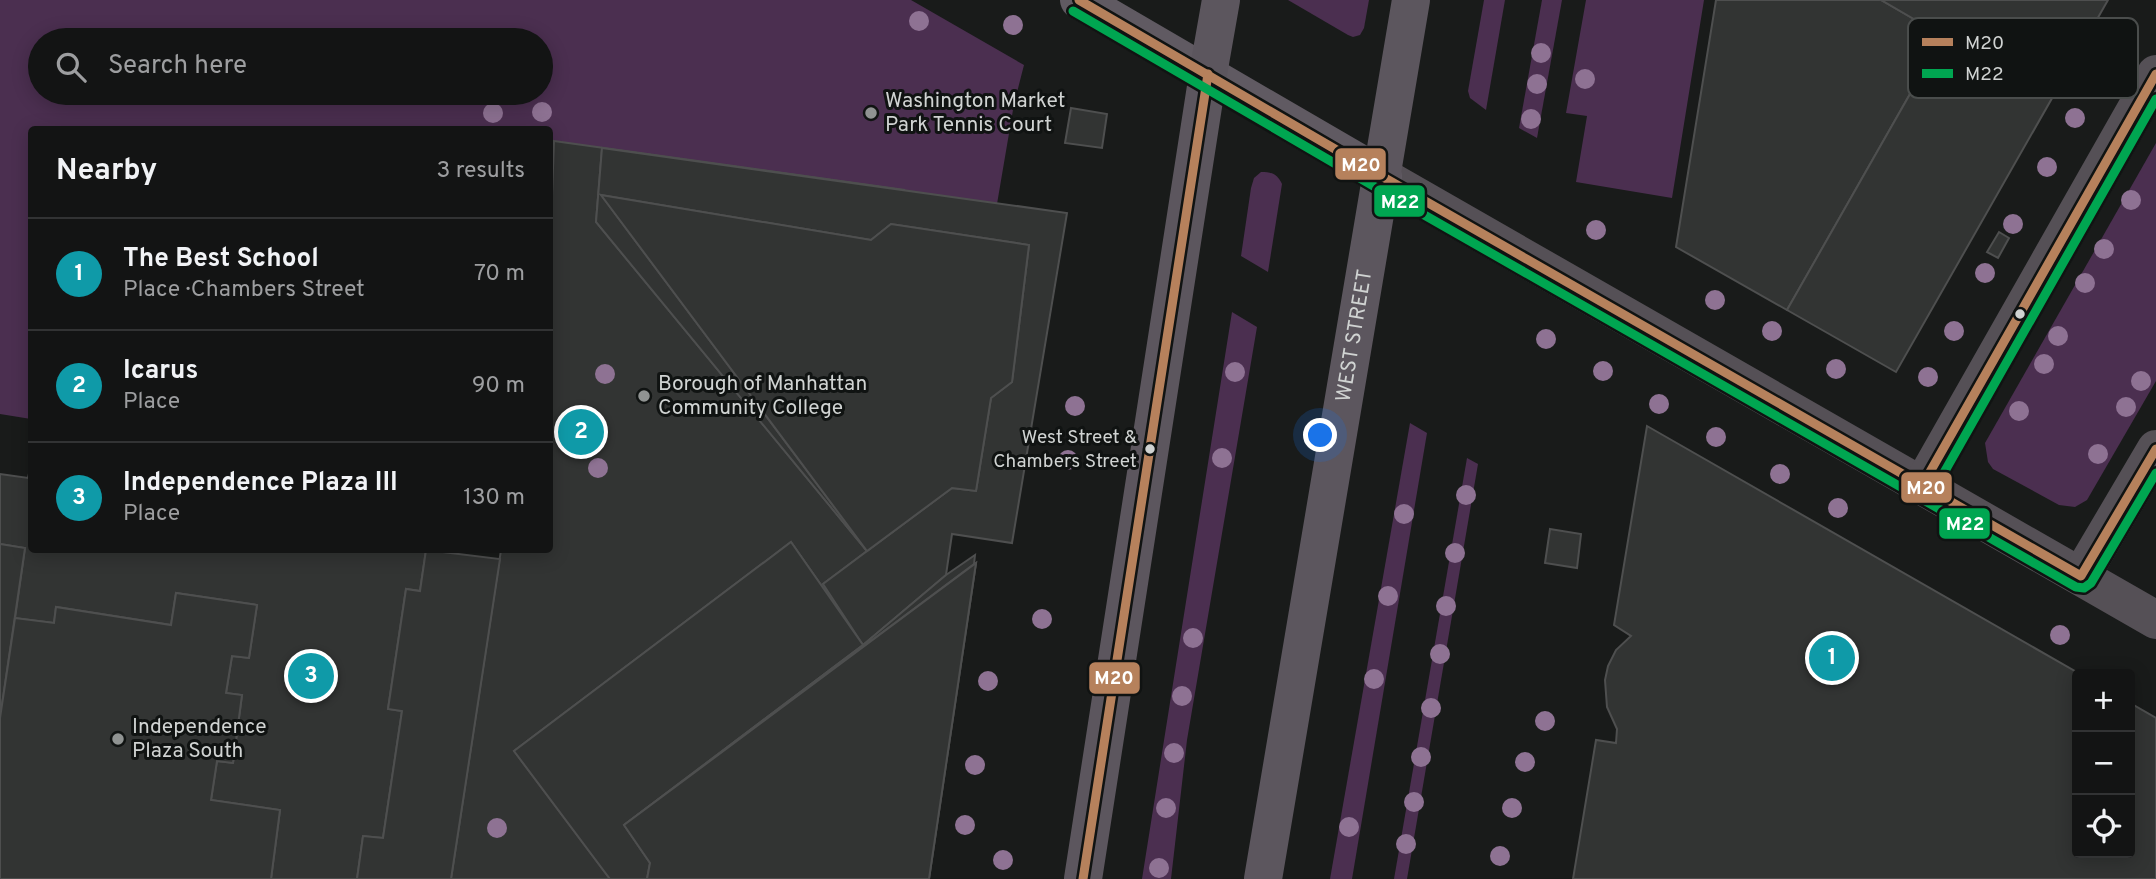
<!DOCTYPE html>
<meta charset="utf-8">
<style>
body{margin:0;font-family:Overpass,sans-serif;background:#202122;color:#f1f3f6}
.controls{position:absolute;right:21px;bottom:21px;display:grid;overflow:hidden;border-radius:7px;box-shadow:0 4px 18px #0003}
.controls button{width:63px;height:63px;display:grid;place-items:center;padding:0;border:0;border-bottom:2px solid #323334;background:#131414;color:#f1f3f6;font:35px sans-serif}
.you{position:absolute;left:1321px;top:436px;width:24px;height:24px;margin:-18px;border:5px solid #fff;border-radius:50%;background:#1a73e8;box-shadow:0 0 0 10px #1a73e833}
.badge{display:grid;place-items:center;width:46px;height:46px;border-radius:50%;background:#909392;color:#fff;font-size:23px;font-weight:700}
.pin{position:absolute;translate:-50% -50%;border:4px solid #fff;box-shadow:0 2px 7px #0006}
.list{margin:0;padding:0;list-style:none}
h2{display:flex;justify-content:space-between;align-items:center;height:91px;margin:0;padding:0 28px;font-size:30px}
h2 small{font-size:23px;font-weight:400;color:#9d9ea0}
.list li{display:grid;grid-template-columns:46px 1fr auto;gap:21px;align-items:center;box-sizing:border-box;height:112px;padding:0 28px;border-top:2px solid #323334}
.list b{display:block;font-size:26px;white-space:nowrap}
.list p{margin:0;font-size:23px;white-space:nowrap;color:#9d9ea0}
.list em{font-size:23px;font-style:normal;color:#9d9ea0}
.icon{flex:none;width:38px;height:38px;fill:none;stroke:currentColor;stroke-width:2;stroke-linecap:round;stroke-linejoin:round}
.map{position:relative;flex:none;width:2156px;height:879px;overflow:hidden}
.search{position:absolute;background:#131414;box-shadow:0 4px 18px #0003;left:28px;top:28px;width:525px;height:77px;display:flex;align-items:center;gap:18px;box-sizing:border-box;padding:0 24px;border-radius:38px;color:#9d9ea0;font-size:26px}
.panel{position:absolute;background:#131414;box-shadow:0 4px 18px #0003;left:28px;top:126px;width:525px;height:427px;border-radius:7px}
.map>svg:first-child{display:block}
</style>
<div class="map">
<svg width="2156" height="879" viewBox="0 0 2156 879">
<rect width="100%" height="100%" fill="#191b1a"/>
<!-- green -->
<g fill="#4b2f50" fill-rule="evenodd">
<path d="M0,0H911L1024,65L1014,104L997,204L554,141L550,251V130H32L31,419L0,414ZM40,40H541V93H40Z"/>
<polygon points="1288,0 1369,0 1364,28 1360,35 1353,37 1348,35"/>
<polygon points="1484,0 1505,0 1486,110 1470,98 1468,91"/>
<polygon points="1542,0 1562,0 1537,138 1519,128"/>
<polygon points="1586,0 1704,0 1672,198 1576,182 1587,116 1566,113"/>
<polygon points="2156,143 2156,381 2087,500 2075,507 2059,505 1993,469 1988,462 1985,443"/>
<path d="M1261,172C1272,172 1277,174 1282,184L1268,272L1241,256L1251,188L1254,178Z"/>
<polygon points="1232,312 1257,327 1187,740 1171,879 1142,879"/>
<polygon points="1410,423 1427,433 1352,879 1330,879"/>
<polygon points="1467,458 1478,464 1407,879 1394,879"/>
</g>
<!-- building -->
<g fill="#323433" stroke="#4e4f4f" stroke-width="2">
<polygon points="1716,0 1881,0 1943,36 1787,310 1676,247"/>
<polygon points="1881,0 2108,0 1896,372 1787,310 1943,36"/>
<polygon points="1071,108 1107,114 1102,148 1065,143"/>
<polygon points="554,141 905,190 602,148 596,222 867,551 823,584 863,645 791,542 514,751 610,879 451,879 501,550 550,550 550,251"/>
<polygon points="602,148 1067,213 1012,543 952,534 946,575 863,645 823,584 867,551 596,222"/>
<polygon points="601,195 871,240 891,224 1029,245 1012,382 991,398 976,491 952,488 867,551"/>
<polygon points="601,195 871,240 891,224 1029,245 1012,382 991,398 976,491 952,488 867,551"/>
<polygon points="1999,232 2009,238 1998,258 1987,252"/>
<polygon points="1647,426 2080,674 2077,674 2077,853 2130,853 2130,703 2156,718 2156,879 1573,879 1596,740 1616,743 1617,729 1607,707 1605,680 1608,666 1616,650 1631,636 1614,625"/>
<polygon points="32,460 32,550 426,550 420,591 406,589 388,709 402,711 383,838 363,836 357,879 271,879 280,810 211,800 217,761 233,763 242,695 226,693 232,656 249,658 257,605 176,593 171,625 56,607 54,623 15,618 25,548 0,544 0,474 28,478"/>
<polygon points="1550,529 1581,534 1577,568 1545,563"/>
<polygon points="791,542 863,645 624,825 650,863 647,879 610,879 514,751"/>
<polygon points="0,544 25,548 0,718"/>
<polygon points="426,550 500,559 451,879 357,879 363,836 383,838 402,711 388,709 406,589 420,591"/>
<polygon points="975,555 974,564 624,825 863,645 946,575"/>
<polygon points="976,563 929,879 927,879 974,564"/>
<polygon points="976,563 929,879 647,879 650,863 624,825"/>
<polygon points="176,593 257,605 249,658 232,656 226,693 242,695 233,763 217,761 211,800 280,810 271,879 0,879 0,718 15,618 54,623 56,607 171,625"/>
</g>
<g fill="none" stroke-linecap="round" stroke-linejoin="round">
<!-- minor -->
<g stroke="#555056" stroke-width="38">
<polyline points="1383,177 2156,620"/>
<polyline points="1922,486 2156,74"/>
<polyline points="2081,576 2156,449"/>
</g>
<!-- major -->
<polyline stroke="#605a62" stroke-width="38" points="1079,0 1383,177"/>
<!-- highway -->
<g stroke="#5c565e" stroke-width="38">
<polyline points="1083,879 1208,74 1221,0"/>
<path id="s1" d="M1263,879L1411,0"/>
</g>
<!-- bus-1 casing -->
<g stroke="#101312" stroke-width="14">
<g id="bus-1">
<polyline points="1079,0 1383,177 2081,576 2156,449"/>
<polyline points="1922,486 2156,74"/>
<polyline points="1083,879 1208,74"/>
</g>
</g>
<!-- bus-2 casing -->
<g stroke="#101312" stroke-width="14">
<g id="bus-2">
<polyline points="1073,11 1377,188 2076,587 2084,588 2091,583 2156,473"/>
<polyline points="1933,492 2156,99"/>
</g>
</g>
<!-- bus-1 -->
<use href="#bus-1" stroke="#b6815c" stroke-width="9"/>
<!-- bus-2 -->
<use href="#bus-2" stroke="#00a651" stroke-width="9"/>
</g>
<!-- trees -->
<g fill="#8e7293">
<circle cx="919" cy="21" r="10"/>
<circle cx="1013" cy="25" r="10"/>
<circle cx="1541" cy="53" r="10"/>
<circle cx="1585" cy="79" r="10"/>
<circle cx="1537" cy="84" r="10"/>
<circle cx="542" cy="112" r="10"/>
<circle cx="493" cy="113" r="10"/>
<circle cx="2075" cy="118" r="10"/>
<circle cx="1531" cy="119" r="10"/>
<circle cx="2047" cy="167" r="10"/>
<circle cx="2131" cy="200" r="10"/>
<circle cx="2013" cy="224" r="10"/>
<circle cx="1596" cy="230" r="10"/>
<circle cx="2104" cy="249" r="10"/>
<circle cx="1985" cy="273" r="10"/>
<circle cx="2085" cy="283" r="10"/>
<circle cx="1715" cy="300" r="10"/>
<circle cx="1772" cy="331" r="10"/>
<circle cx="1954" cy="331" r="10"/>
<circle cx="2058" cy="336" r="10"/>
<circle cx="1546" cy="339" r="10"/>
<circle cx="2044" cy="364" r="10"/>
<circle cx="1836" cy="369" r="10"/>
<circle cx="1603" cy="371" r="10"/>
<circle cx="1235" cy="372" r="10"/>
<circle cx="605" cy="374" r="10"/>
<circle cx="1928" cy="377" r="10"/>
<circle cx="2141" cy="381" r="10"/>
<circle cx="1659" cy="404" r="10"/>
<circle cx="1075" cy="406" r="10"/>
<circle cx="2126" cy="407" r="10"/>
<circle cx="2019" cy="411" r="10"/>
<circle cx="1716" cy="437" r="10"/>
<circle cx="2098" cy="454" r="10"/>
<circle cx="1222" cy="458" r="10"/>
<circle cx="1068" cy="460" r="10"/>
<circle cx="598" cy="468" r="10"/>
<circle cx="1780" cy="474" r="10"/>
<circle cx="1466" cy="495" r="10"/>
<circle cx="1838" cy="508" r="10"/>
<circle cx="1404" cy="514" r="10"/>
<circle cx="1455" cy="553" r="10"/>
<circle cx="1388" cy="596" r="10"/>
<circle cx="1446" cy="606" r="10"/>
<circle cx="1042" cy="619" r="10"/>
<circle cx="2060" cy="635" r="10"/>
<circle cx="1193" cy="638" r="10"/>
<circle cx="1440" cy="654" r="10"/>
<circle cx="1374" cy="679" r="10"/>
<circle cx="988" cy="681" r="10"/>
<circle cx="1182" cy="696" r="10"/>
<circle cx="1431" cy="708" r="10"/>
<circle cx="1545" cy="721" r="10"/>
<circle cx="1174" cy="753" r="10"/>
<circle cx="1421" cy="757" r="10"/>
<circle cx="1525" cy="762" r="10"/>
<circle cx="975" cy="765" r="10"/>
<circle cx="1414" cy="802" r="10"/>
<circle cx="1166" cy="808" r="10"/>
<circle cx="1512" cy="808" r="10"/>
<circle cx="965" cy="825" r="10"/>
<circle cx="1349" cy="827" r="10"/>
<circle cx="497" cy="828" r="10"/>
<circle cx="1406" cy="844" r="10"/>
<circle cx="1500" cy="856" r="10"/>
<circle cx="1003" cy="860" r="10"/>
<circle cx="1159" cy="868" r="10"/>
</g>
<!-- markers -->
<g fill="#909392" stroke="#101312" stroke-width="2.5">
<circle cx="871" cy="113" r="7"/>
<circle cx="644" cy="396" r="7"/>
<circle cx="118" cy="739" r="7"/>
</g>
<g fill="#d0d3d2" stroke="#101312" stroke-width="2.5">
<circle cx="2020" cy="314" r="6"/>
<circle cx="1150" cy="449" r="6"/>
</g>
<g text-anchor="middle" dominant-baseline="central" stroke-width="6" stroke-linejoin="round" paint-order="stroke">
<!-- bus labels -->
<g font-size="19" fill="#d0d3d2" stroke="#101312" text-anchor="end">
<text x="1137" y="438">West Street &amp;<tspan x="1137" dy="24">Chambers Street</tspan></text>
</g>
<!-- poi labels -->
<g font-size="21" fill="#d0d3d2" stroke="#101312" text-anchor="start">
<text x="885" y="101">Washington Market<tspan x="885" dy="24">Park Tennis Court</tspan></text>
<text x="658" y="384">Borough of Manhattan<tspan x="658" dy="24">Community College</tspan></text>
<text x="132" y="727">Independence<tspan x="132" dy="24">Plaza South</tspan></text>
</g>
<!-- street labels -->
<g font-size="21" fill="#d0d3d2" stroke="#101312">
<text stroke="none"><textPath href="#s1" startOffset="551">WEST STREET</textPath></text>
</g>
</g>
<!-- legend -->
<rect x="1908" y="18" width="230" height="80" rx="10" fill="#101312" stroke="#4a4d4c" stroke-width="2"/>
<rect x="1922" y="38" width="31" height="8" fill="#b6815c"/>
<rect x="1922" y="69" width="31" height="9" fill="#00a651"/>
<g font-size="19" fill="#d0d3d2">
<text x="1965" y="49">M20</text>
<text x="1965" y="80">M22</text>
</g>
<g stroke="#101312" stroke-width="2.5">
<rect x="1334" y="147" width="53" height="34" rx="7" fill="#b6815c"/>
<rect x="1373" y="184" width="53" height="34" rx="7" fill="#00a651"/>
<rect x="1900" y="471" width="53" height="33" rx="7" fill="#b6815c"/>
<rect x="1938" y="507" width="53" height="33" rx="7" fill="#00a651"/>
<rect x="1088" y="661" width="53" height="34" rx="7" fill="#b6815c"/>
</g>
<g font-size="19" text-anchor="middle" font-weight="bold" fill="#fff">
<text x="1361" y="171">M20</text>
<text x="1400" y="208">M22</text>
<text x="1926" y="494">M20</text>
<text x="1965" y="530">M22</text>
<text x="1114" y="684">M20</text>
</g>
</svg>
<div class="controls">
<button>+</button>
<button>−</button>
<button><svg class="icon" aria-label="locate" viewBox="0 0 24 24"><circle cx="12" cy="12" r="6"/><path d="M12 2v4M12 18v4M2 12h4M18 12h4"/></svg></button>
</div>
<div class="you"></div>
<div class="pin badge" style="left:1832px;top:658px;background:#0f9aa8">1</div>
<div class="pin badge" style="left:581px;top:432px;background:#0f9aa8">2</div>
<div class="pin badge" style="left:311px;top:676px;background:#0f9aa8">3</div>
<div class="search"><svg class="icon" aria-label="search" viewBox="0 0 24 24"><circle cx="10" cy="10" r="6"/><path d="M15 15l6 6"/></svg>Search here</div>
<section class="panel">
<h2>Nearby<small>3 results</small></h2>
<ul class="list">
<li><span class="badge" style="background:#0f9aa8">1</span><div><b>The Best School</b><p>Place · Chambers Street</p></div><em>70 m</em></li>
<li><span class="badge" style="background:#0f9aa8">2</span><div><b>Icarus</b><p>Place</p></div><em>90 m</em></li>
<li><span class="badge" style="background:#0f9aa8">3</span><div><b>Independence Plaza III</b><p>Place</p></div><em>130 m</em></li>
</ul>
</section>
</div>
